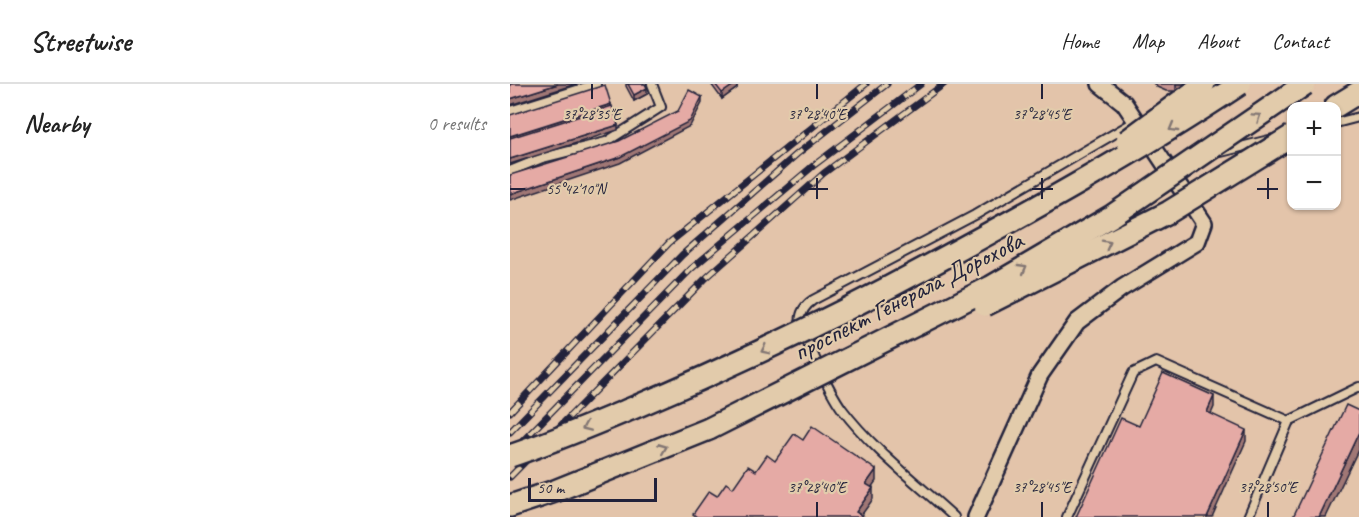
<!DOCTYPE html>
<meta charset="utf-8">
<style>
body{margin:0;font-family:Caveat,sans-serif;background:#f6f6f6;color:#222}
.controls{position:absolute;right:18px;top:18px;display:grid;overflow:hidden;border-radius:12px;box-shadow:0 2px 4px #0004}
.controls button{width:54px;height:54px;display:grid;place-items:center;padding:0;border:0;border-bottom:2px solid #e0e0e0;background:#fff;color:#222;font:30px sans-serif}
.scale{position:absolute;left:18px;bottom:15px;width:129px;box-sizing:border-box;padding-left:6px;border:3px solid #22223b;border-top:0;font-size:16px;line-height:21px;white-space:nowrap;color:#22223b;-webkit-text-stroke:4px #e2cbab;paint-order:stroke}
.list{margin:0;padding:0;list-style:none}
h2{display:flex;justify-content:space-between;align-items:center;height:78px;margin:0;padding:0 24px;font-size:26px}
h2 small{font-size:20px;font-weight:400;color:#767676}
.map{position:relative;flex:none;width:849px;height:433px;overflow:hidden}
header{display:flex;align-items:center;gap:36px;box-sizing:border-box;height:84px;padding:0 30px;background:#fff;border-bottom:2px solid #e0e0e0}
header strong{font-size:28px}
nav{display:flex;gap:33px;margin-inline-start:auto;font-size:21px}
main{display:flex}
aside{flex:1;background:#fff}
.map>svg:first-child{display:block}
</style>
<header>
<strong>Streetwise</strong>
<nav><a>Home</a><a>Map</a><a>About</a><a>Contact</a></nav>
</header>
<main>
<aside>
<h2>Nearby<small>0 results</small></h2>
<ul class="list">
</ul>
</aside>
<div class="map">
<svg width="849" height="433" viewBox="0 0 849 433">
<rect width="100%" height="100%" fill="#e3c4aa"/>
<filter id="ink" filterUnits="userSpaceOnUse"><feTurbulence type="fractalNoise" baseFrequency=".0167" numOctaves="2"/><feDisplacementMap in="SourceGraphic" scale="12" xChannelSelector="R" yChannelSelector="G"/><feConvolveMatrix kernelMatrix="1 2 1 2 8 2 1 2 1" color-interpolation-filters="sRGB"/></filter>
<g filter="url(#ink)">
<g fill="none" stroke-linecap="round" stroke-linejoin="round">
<!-- lane casing -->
<g stroke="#22223b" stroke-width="12">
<g id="lane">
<polyline points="0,27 86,0"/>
<polyline points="826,39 849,33"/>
<polyline points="707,69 763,55"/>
<polyline points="0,87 32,74 96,58 151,23 142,0"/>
<path d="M444,433C406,398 363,366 332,325C319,307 311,287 302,268C293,249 281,231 303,216L465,131L626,37"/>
<polyline points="557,433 623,289 646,278 779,337 849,303"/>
<polyline points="738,433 779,337"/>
</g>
</g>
<!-- street casing -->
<g stroke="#22223b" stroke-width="20">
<polyline id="street" points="466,433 530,291 567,238 612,204 687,158 694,139 614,19 590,0"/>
</g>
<!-- secondary casing -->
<g stroke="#22223b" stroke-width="26">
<g id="secondary">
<polyline points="826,22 849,8"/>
<polyline points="0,422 45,407 199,345"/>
</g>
</g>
<!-- lane -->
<use href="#lane" stroke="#e2cbab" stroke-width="8"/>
<!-- street -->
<use href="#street" stroke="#e2cbab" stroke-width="15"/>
<!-- secondary -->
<use href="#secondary" stroke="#e2cbab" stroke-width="21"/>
<!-- rail casing -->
<g stroke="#22223b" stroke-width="7">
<g id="rail">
<polyline points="0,328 159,159 356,0"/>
<polyline points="0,348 172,171 287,70 377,0"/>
<polyline points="0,370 181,185 303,82 411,0"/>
<polyline points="0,393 195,195 314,89 434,0"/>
</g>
</g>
<!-- rail -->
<use href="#rail" stroke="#e2cbab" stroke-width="4.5" stroke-dasharray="14" stroke-linecap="butt"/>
<!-- secondary-bridge casing -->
<g stroke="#22223b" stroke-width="26" stroke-linecap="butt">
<g id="secondary-bridge">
<polyline points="617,57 694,0"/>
<polyline points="475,221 659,128 782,52"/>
<polyline points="199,345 481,203 602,132 795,0"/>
<path d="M0,372C42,358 82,341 123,324C223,282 321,235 417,183C523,126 629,67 730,0"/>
</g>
</g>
<!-- secondary-bridge -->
<use href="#secondary-bridge" stroke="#e2cbab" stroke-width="21"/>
</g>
<!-- wall -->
<g fill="#c5928e" stroke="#22223b" stroke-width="1.5">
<polygon points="116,0 135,0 137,10 124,17 116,2"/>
<polygon points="201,0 227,0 227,4 212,15"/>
<polygon points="644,0 675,0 666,7 656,7 647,3"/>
</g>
<!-- shaded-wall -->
<g fill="#a07774" stroke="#22223b" stroke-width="1.5">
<polygon points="48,0 66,0 0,21 0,15"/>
<polygon points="225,0 227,0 227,4 212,15 212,9"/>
<polygon points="666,0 675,0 666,7"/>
<polygon points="137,4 137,10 124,17 124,11"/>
<polygon points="192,13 192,19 180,42 110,79 0,116 0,110 110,73"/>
<polygon points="101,20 101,25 0,57 0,52"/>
<polygon points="108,41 108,46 0,80 0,75"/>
<polygon points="704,312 704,323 697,339 697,328"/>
<polygon points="736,346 736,357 702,433 697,433"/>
<polygon points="849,348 849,364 816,433 809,433"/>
<polygon points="366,386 366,397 356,411 356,400"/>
<polygon points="363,404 363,415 350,433 346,428"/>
</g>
<!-- building -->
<g fill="#e5aaa5" stroke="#22223b" stroke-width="1.5">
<polygon points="0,0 48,0 0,15"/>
<polygon points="118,0 135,0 137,4 124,11"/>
<polygon points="205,0 225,0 212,9"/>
<polygon points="95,1 101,20 0,52 0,31"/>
<polygon points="179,6 192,13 180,37 110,73 0,110 0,91 109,57 168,27"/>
<polygon points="102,22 108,41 0,75 0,54"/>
<polygon points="653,289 704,312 697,328 736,346 697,433 566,433 611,334 629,342"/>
<polygon points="836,321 849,327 849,348 809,433 783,433"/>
<polygon points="302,342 366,386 356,400 363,404 346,428 354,433 187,433 183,430 199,407 207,412 216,399 223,404 238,382 246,387 257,371 265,377 284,350 293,356"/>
</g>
<!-- one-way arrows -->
<defs><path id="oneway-chevron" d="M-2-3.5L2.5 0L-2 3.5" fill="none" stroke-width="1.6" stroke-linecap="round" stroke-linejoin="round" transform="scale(1.5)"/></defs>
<g stroke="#827673">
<use href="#oneway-chevron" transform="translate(747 33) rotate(-34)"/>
<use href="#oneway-chevron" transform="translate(663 44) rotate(150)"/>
<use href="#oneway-chevron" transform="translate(597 160) rotate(-27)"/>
<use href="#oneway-chevron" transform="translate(513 184) rotate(-30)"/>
<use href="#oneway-chevron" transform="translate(255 266) rotate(154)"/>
<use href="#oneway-chevron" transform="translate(76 343) rotate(157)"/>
<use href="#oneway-chevron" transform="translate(153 364) rotate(-22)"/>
</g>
</g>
<!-- ticks -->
<path fill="none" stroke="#22223b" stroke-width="2" d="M82,0V15M307,0V15M532,0V15M307,94V115M532,94V115M758,94V115M0,105H15M297,105H318M522,105H543M747,105H768M307,418V433M532,418V433M758,418V433"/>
<g text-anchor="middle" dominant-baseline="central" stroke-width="4.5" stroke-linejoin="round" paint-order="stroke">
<!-- street labels -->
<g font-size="26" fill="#22223b" stroke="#e2cbab">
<text transform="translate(398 212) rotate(-27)">проспект Генерала Дорохова</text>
</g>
</g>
<g font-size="15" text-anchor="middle" fill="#22223b" stroke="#e2cbab" stroke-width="4.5" stroke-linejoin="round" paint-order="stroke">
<text x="82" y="35">37°28'35"E</text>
<text x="307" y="35">37°28'40"E</text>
<text x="532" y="35">37°28'45"E</text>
<text x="66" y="110">55°42'10"N</text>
<text x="307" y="408">37°28'40"E</text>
<text x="532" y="408">37°28'45"E</text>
<text x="758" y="408">37°28'50"E</text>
</g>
</svg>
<div class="controls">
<button>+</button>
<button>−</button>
</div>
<div class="scale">50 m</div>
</div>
</main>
